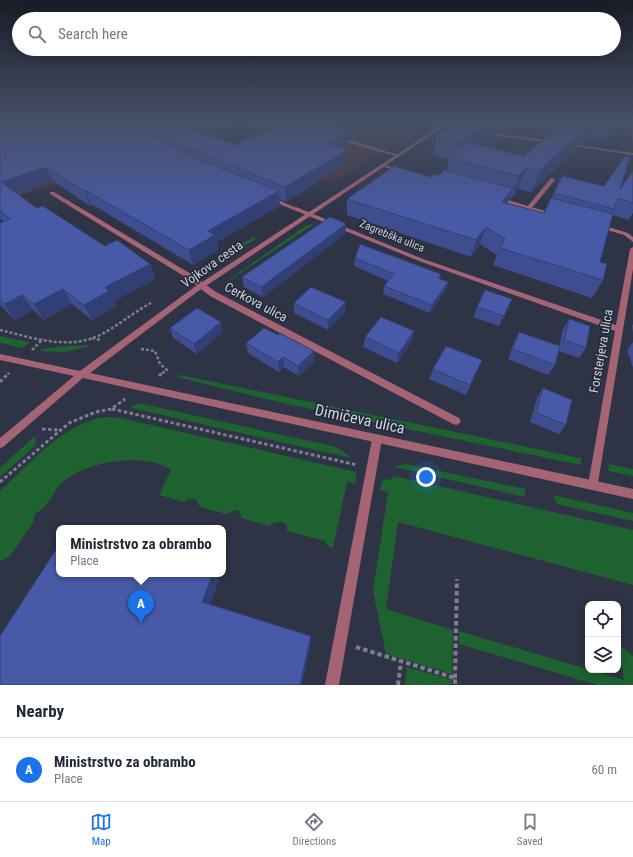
<!DOCTYPE html>
<meta charset="utf-8">
<style>
body{margin:0;font-family:"Roboto Condensed",sans-serif;background:#f6f6f7;color:#1f2937}
.controls{position:absolute;right:12px;bottom:12px;display:grid;overflow:hidden;border-radius:8px;box-shadow:0 2px 10px #0003}
.controls button{width:36px;height:36px;display:grid;place-items:center;padding:0;border:0;border-bottom:1px solid #e0e1e3;background:#fff;color:#1f2937;font:20px sans-serif}
.you{position:absolute;left:426px;top:477px;width:14px;height:14px;margin:-10px;border:3px solid #fff;border-radius:50%;background:#1a73e8;box-shadow:0 0 0 6px #1a73e833}
.badge{display:grid;place-items:center;width:26px;height:26px;border-radius:50%;background:#1a73e8;color:#fff;font-size:13px;font-weight:700}
.pin{position:absolute;translate:-50% -33px;filter:drop-shadow(0 1px 2px #0008)}
.pin::after{content:'';position:absolute;top:21px;width:14px;height:12px;background:inherit;clip-path:polygon(0 0,100% 0,50% 100%)}
.popup{position:absolute;left:56px;top:525px;width:170px;height:52px;box-sizing:border-box;display:grid;place-content:center;border-radius:8px;background:#fff;filter:drop-shadow(0 1px 3px #0005);font-size:13px;white-space:nowrap;color:#747a83}
.popup b{font-size:15px;color:#1f2937}
.popup::after{content:'';position:absolute;left:50%;top:100%;margin-left:-8px;border:8px solid transparent;border-top-color:#fff}
.list{margin:0;padding:0;list-style:none}
h2{display:flex;justify-content:space-between;align-items:center;height:52px;margin:0;padding:0 16px;font-size:17px}
h2 small{font-size:13px;font-weight:400;color:#747a83}
.list li{display:grid;grid-template-columns:26px 1fr auto;gap:12px;align-items:center;box-sizing:border-box;height:64px;padding:0 16px;border-top:1px solid #e0e1e3}
.list b{display:block;font-size:15px;white-space:nowrap}
.list p{margin:0;font-size:13px;white-space:nowrap;color:#747a83}
.list em{font-size:13px;font-style:normal;color:#747a83}
.icon{flex:none;width:22px;height:22px;fill:none;stroke:currentColor;stroke-width:2;stroke-linecap:round;stroke-linejoin:round}
.map{position:relative;flex:none;width:633px;height:685px;overflow:hidden}
.search{position:absolute;background:#fff;box-shadow:0 2px 10px #0003;left:12px;right:12px;top:12px;height:44px;display:flex;align-items:center;gap:10px;box-sizing:border-box;padding:0 14px;border-radius:22px;color:#747a83;font-size:15px}
.sheet{height:116px;background:#fff}
nav{display:flex;justify-content:space-around;align-items:center;box-sizing:border-box;height:56px;border-top:1px solid #e0e1e3;background:#fff;font-size:11px;color:#747a83}
nav a{display:grid;justify-items:center;gap:2px}
nav .on{color:#1a73e8}
.map>svg:first-child{display:block}
</style>
<div class="map">
<svg width="633" height="685" viewBox="0 0 633 685">
<rect width="100%" height="100%" fill="#2e3345"/>
<!-- industrial -->
<polygon fill="#48353d" points="0,121 432,121 332,184 236,147 270,134 225,126 0,203"/>
<!-- green -->
<g fill="#1e622f">
<polygon points="316,223 221,286 220,286 305,226"/>
<polygon points="253,237 257,238 202,273 199,271"/>
<polygon points="0,336 29,342 23,348 0,343"/>
<path d="M88,345L91,346L66,352L39,351C47,346 77,346 88,345Z"/>
<polygon points="180,375 581,458 581,465 291,405 177,377"/>
<polygon points="138,403 337,447 351,458 131,408"/>
<path d="M106,417L121,418L356,472V484L347,482L333,548L329,547L325,541L287,531V526C282,520 274,521 269,526L242,518L239,511L235,510L226,514L200,507L196,499H188L184,502L159,495L171,470C145,452 88,461 64,481C55,488 52,500 43,508C41,510 37,512 34,515L33,523L10,556L0,561V491C30,464 64,422 106,417Z"/>
<polygon points="35,436 36,443 35,446 0,477 0,468"/>
<polygon points="406,464 525,489 525,497 394,467"/>
<polygon points="609,464 633,469 633,476 608,471"/>
<polygon points="394,476 633,530 633,585 398,522 386,609 453,630 452,674 386,654 373,591 388,492 380,490 383,479 390,480"/>
<polygon points="553,495 633,513 633,521 557,504"/>
<polygon points="459,631 624,680 619,646 627,650 633,656 633,685 597,685 459,644"/>
<polygon points="407,667 452,680 452,685 405,685"/>
</g>
<g fill="none" stroke-linecap="round" stroke-linejoin="round">
<!-- path-far2 -->
<g stroke="#7b7f8e" stroke-width="2.5" stroke-dasharray="3 2" stroke-linecap="butt">
<path d="M0,330C33,338 70,351 102,334C119,325 134,312 151,303"/>
<polyline points="92,338 101,340"/>
<polyline points="141,349 155,351 160,364 167,370 161,374"/>
<polyline points="32,350 43,339"/>
<polyline points="8,374 9,373"/>
</g>
<!-- path-far1 -->
<g stroke="#7b7f8e" stroke-width="3" stroke-dasharray="3.5 2.5" stroke-linecap="butt">
<polyline points="159,376 162,373"/>
<polyline points="0,382 9,373"/>
<polyline points="112,409 357,465"/>
<polyline points="42,429 58,430"/>
<polyline points="0,482 69,423 96,412 111,409 125,399"/>
</g>
<!-- path -->
<g stroke="#7b7f8e" stroke-width="4" stroke-dasharray="4.5 3" stroke-linecap="butt">
<polyline points="356,647 455,678 455,684 458,685"/>
<polyline points="455,678 457,579"/>
<polyline points="398,685 401,661"/>
</g>
<!-- service -->
<g fill="#a46473" fill-rule="evenodd">
<polygon points="336,137 340,137 399,155 395,156 336,139"/>
<polygon points="50,192 54,192 191,274 216,292 459,418 461,421 459,424 456,425 453,424 210,296 187,278 50,194"/>
<polygon points="267,197 271,197 299,209 294,210 267,199"/>
<polygon points="377,435 380,436 382,439 339,685 325,685 372,439 374,436"/>
</g>
<!-- pedestrian -->
<polygon fill="#a46473" fill-rule="evenodd" points="552,178 555,180 531,209 527,209 527,207 550,179"/>
<!-- minor -->
<g fill="#a46473" fill-rule="evenodd">
<polygon points="483,132 552,141 554,142 552,143 481,134 481,133"/>
<polygon points="564,143 633,153 633,155 566,145 564,144"/>
<polygon points="381,164 403,170 401,171 381,166"/>
<polygon points="497,198 501,198 558,215 553,216 497,200"/>
<polygon points="296,207 423,259 616,325 630,249 633,247 633,269 597,489 593,490 589,489 588,485 615,331 419,261 294,210 293,209"/>
<polygon points="599,224 628,233 633,237 633,242 624,235 597,227 597,225"/>
</g>
<!-- tertiary -->
<polygon fill="#a46473" fill-rule="evenodd" points="448,121 452,121 197,292 90,373 633,489 633,499 83,378 3,447 0,448 0,438 74,376 0,360 0,354 80,371 193,288"/>
</g>
<!-- wall -->
<g fill="#3e4d90" fill-rule="evenodd">
<polygon points="0,121 200,132 236,145 271,128 244,121 340,121 330,126 348,144 341,148 346,164 286,202 279,199 280,206 217,242 218,250 193,265 91,204 90,206 53,181 17,194 37,208 105,246 150,264 155,279 114,301 117,306 92,320 72,304 44,320 33,310 15,320 0,305 0,223 4,222 0,219"/>
<path d="M461,121H624L605,141L588,137L580,144H578L576,149L531,192L518,189L511,199L509,198L507,203L544,213L554,193L604,186L620,189L633,171V213L629,220L612,215L600,262L603,280L592,298L493,265L497,255L480,244L471,257L347,215V199L438,176L447,171L449,160L433,155L437,135ZM519,124L552,132L524,156L481,145L492,137L494,132L498,133L502,130L508,132Z"/>
<polygon points="626,121 633,121 633,144"/>
<polygon points="346,224 345,234 263,297 244,287 242,277"/>
<polygon points="355,258 441,274 440,279 448,282 446,290 430,313 383,294 384,286 388,281 354,266"/>
<polygon points="512,299 499,326 473,317 477,307"/>
<polygon points="294,303 345,312 328,330 294,313"/>
<polygon points="569,319 586,348 579,358 559,351 555,365 548,375 508,359 514,342 519,332 559,346 563,329"/>
<polygon points="633,324 633,333 632,326"/>
<polygon points="170,328 223,332 197,354 173,338"/>
<polygon points="414,331 412,341 397,363 363,347 365,337"/>
<polygon points="278,335 314,351 314,361 299,376 284,367 279,372 248,353 246,343"/>
<polygon points="633,342 633,368 627,350"/>
<polygon points="482,360 466,395 429,379 433,369"/>
<polygon points="543,388 566,425 559,434 530,422 537,398"/>
</g>
<!-- shaded-wall -->
<g fill="#323f75">
<polygon points="194,121 235,121 183,138 181,125"/>
<polygon points="321,121 340,121 321,131"/>
<polygon points="493,121 497,121 492,137 459,161 457,160 461,141"/>
<polygon points="502,121 505,121 502,130 498,133"/>
<polygon points="512,121 520,121 519,124 508,132"/>
<polygon points="618,121 624,121 605,141 612,127"/>
<polygon points="594,123 588,137 580,144 586,130"/>
<polygon points="585,128 576,149 531,192 540,170"/>
<polygon points="349,131 348,144 326,157 327,144"/>
<polygon points="347,150 346,164 286,202 285,187"/>
<polygon points="46,167 53,181 9,196 1,182"/>
<polygon points="527,167 518,189 511,199 519,176"/>
<polygon points="513,188 507,204 502,202"/>
<polygon points="85,190 91,204 90,206 84,191"/>
<polygon points="279,191 280,206 217,242 218,250 193,265 189,250 208,231"/>
<polygon points="346,224 345,234 263,297 261,287"/>
<polygon points="486,227 480,244 471,257 476,240"/>
<polygon points="150,264 155,279 114,301 117,306 92,320 84,305 105,287"/>
<polygon points="448,282 446,290 430,313 432,305"/>
<polygon points="63,289 72,304 44,320 34,304"/>
<polygon points="22,295 33,310 15,320 4,304"/>
<polygon points="346,302 345,312 328,330 328,320"/>
<polygon points="221,322 223,332 197,354 194,344"/>
<polygon points="414,331 412,341 397,363 399,353"/>
<polygon points="314,351 314,361 299,376 298,366"/>
<polygon points="283,357 284,367 279,372 278,362"/>
<polygon points="213,574 215,574 219,581 208,609 202,602"/>
<polygon points="311,636 311,642 302,685 300,685"/>
</g>
<!-- building -->
<g fill="#485aa7" stroke="#323f75">
<polygon points="0,121 194,121 181,125 236,145 287,121 312,121 349,131 327,144 347,150 285,187 184,146 160,135 156,135 157,139 178,151 279,191 208,231 215,235 189,250 85,190 84,191 46,167 1,182 37,208 43,206 105,246 117,240 150,264 105,287 109,291 84,305 63,289 34,304 22,295 4,304 0,300 0,223 10,219 0,211"/>
<polygon points="461,121 493,121 461,141 437,135"/>
<polygon points="565,121 618,121 612,127 594,123 586,130 584,130 585,128 564,126 569,121"/>
<polygon points="560,125 585,128 540,170 527,167 519,176 450,158 466,142 524,156"/>
<polygon points="626,155 630,157 620,189 633,171 633,203 618,198 614,209 554,193 562,176 604,186"/>
<polygon points="394,166 431,177 434,174 438,176 444,170 513,188 502,202 544,213 551,198 613,214 600,262 607,264 603,280 500,248 505,239 486,227 476,240 347,199"/>
<polygon points="330,217 345,223 346,224 261,287 242,277"/>
<polygon points="360,244 441,274 438,278 448,282 432,305 384,286 394,274 355,258"/>
<polygon points="311,287 346,302 328,320 294,303"/>
<polygon points="485,290 512,299 504,316 477,307"/>
<polygon points="197,308 221,322 194,344 170,328"/>
<polygon points="381,317 414,331 399,353 365,337"/>
<polygon points="569,319 590,326 586,348 564,340"/>
<polygon points="264,328 278,335 280,333 314,351 298,366 283,357 278,362 246,343"/>
<polygon points="519,332 560,346 555,365 513,349"/>
<polygon points="446,346 482,360 470,385 433,369"/>
<polygon points="543,388 572,400 566,425 536,412"/>
<polygon points="59,545 59,574 213,574 202,602 311,636 300,685 0,685 0,636"/>
</g>
<!-- sky -->
<linearGradient id="sky" x2="0" y2="1"><stop stop-color="#191c26"/><stop offset="0.56" stop-color="#465068"/><stop offset="1" stop-color="#465068" stop-opacity="0"/></linearGradient>
<rect width="633" height="216" fill="url(#sky)"/>
<g text-anchor="middle" dominant-baseline="central" stroke-width="3" stroke-linejoin="round" paint-order="stroke">
<!-- far-street labels -->
<g font-size="11" fill="#cdd1dc" stroke="#24293a">
<text transform="translate(392 236) rotate(22)">Zagrebška ulica</text>
</g>
<!-- street labels -->
<g font-size="13" fill="#cdd1dc" stroke="#24293a">
<text transform="translate(212 264) rotate(-35)">Vojkova cesta</text>
<text transform="translate(256 302) rotate(28)">Cerkova ulica</text>
<text transform="translate(601 351) rotate(-80)">Forsterjeva ulica</text>
</g>
<!-- near-street labels -->
<g font-size="16" fill="#cdd1dc" stroke="#24293a">
<text transform="translate(360 419) rotate(12)">Dimičeva ulica</text>
</g>
</g>
</svg>
<div class="controls">
<button><svg class="icon" aria-label="locate" viewBox="0 0 24 24"><circle cx="12" cy="12" r="6"/><path d="M12 2v4M12 18v4M2 12h4M18 12h4"/></svg></button>
<button><svg class="icon" aria-label="layers" viewBox="0 0 24 24"><path d="M12 4l9 5-9 5-9-5zM3 14l9 5 9-5"/></svg></button>
</div>
<div class="you"></div>
<div class="pin badge" style="left:141px;top:623px">A</div>
<div class="popup"><b>Ministrstvo za obrambo</b>Place</div>
<div class="search"><svg class="icon" aria-label="search" viewBox="0 0 24 24"><circle cx="10" cy="10" r="6"/><path d="M15 15l6 6"/></svg>Search here</div>
</div>
<section class="sheet">
<h2>Nearby<small></small></h2>
<ul class="list">
<li><span class="badge">A</span><div><b>Ministrstvo za obrambo</b><p>Place</p></div><em>60 m</em></li>
</ul>
</section>
<nav>
<a class="on"><svg class="icon" aria-label="map" viewBox="0 0 24 24"><path d="M3 6l6-2 6 2 6-2v14l-6 2-6-2-6 2zM9 4v14M15 6v14"/></svg>Map</a>
<a><svg class="icon" aria-label="directions" viewBox="0 0 24 24"><path d="M12 3l9 9-9 9-9-9zM9 14v-3h6M13 9l2 2-2 2"/></svg>Directions</a>
<a><svg class="icon" aria-label="saved" viewBox="0 0 24 24"><path d="M7 4h10v16l-5-4-5 4z"/></svg>Saved</a>
</nav>
